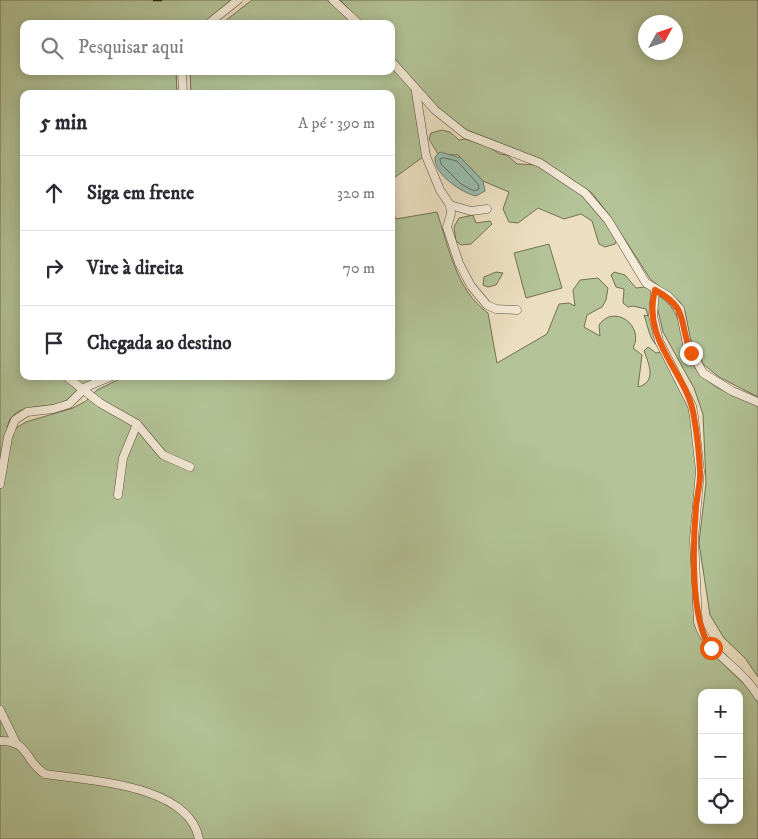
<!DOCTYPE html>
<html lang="pt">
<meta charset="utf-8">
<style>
body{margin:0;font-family:"IM FELL DW Pica",serif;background:#f2f2f3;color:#2b2b33}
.controls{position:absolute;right:15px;bottom:15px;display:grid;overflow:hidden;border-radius:10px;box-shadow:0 2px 12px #0003}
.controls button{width:45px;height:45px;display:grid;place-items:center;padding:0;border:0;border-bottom:1px solid #e1e1e2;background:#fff;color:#2b2b33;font:25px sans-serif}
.compass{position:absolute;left:638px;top:15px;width:45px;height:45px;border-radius:50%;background:#fff;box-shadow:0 2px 12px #0003;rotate:50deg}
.stop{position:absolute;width:15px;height:15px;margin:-11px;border:4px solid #ea580c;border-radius:50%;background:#fff}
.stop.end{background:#ea580c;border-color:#fff;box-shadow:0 1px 5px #0008}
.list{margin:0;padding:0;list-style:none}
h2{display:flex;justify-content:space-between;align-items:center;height:65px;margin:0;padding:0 20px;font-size:21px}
h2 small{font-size:16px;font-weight:400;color:#7c7c81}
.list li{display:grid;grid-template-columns:32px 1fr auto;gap:15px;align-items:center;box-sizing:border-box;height:75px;padding:0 20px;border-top:1px solid #e1e1e2}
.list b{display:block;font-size:19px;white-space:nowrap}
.list em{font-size:16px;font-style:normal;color:#7c7c81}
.icon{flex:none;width:28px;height:28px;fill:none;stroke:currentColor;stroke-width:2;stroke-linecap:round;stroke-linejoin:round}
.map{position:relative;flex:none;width:758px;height:839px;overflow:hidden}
.search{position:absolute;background:#fff;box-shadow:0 2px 12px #0003;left:20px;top:20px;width:375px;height:55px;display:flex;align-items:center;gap:12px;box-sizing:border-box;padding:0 18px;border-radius:10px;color:#7c7c81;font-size:19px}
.panel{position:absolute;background:#fff;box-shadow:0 2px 12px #0003;left:20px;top:90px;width:375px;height:290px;border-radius:10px}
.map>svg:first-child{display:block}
</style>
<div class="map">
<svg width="758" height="839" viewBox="0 0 758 839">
<rect width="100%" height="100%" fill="#ecdfc1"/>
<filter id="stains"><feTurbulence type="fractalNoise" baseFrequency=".004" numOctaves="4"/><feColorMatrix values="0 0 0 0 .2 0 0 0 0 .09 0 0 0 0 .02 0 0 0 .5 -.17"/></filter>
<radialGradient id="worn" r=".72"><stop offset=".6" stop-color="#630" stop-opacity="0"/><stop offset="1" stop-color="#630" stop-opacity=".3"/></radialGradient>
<!-- green -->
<g fill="#b3c397" stroke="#727054" fill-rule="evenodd">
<path d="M0,0H231L202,24H24V71H176L177,94H24V376H103C97,379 90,380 85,384C77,390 72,398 63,402C43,410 12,401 7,428H16L26,422L73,408L86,401L97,390L126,376H391V210L396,219L437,212C449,248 456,290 488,313L497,363L547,334L559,304L569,303L575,306L573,290L580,280L598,278L608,288L606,300L602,307L587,315L584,327L600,336L599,325C614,303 645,326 633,348L642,355L638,387C657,382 649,364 644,351L648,347L656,353L661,352L688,406L691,419L697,472L691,554L695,626L705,646L750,690L758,703V839H0ZM702,693H739V820H702Z"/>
<polygon points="252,0 327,0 355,24 221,24"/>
<path d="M340,0H758V397L719,377L703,364L690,338L685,311L680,302L651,280L609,215L592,193L541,159L467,130L444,114L391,55V24H364ZM646,22H676V52H646Z"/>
<polygon points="391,64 413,92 423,157 391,180 391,94 191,94 190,71 391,71"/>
<polygon points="442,130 450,132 459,140 465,139 489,147 500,154 507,155 517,164 540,165 580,191 609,226 617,240 615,244 605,247 599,244 592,221 581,214 564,219 538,208 518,223 509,222 503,209 509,192 483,181 458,155 438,154 429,139 431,133"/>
<polygon points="473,215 476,223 490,221 492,224 471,244 461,245 456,241 454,227 459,218"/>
<polygon points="549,244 562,288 526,298 514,253"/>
<polygon points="496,272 503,273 496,285 488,287 483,285 484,277"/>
<path d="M614,272L625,275L636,288L645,287L653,292L650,314L659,347C649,341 648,325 644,315L648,316L646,309L633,306L628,307L623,303L624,289L616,287L611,275Z"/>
<path d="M657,295C690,314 675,345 700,374C715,390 738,397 758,405V677L745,658L724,638L710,615L699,543L706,483L703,414L694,388L663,332L657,306Z"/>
</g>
<!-- water -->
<path fill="#99bdae" stroke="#6f7d70" d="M440,152L461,158L483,181L485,191L476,196C462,193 433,174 435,157Z"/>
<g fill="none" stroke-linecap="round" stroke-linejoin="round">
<!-- shore -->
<polygon stroke="#646c60" stroke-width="1" points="444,158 457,161 478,184 479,189 474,191 461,184 441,164 440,159"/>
<!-- minor casing -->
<g stroke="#5f4d3e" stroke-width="9">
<g id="minor">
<polyline points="333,0 359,24"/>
<polyline points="208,24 238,0"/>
<polyline points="391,61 435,110 465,134 540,163 585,193 608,220 646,283 668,296 680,309 687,344 703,373 732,391 758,402"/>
<polyline points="182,71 183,94"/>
<polyline points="416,92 426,156 440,190 450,205 451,214 447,227 459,263 471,286 487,305 496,309 517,310"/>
<polyline points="450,205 471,211 487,209"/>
<path d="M655,290L653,316L659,341L692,406L694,417L700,471L694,539L698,622C708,655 742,667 758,696"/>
<polyline points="66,376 100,403 137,424 163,455 190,467"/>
<polyline points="0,484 8,437 15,420 27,412 53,409 69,404 86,387 112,376"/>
<polyline points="118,495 123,458 137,424"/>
<polyline points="0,710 16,743"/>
<path d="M0,741C29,740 25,762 45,774C89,781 189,784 199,839"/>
</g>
</g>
<!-- minor -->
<use href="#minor" stroke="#f3ead7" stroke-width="8"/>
<!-- rail -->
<polyline stroke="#301c12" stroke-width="2.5" stroke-dasharray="9 9" stroke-linecap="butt" points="153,0 166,0"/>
</g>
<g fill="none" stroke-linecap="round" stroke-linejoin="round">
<!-- route -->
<path stroke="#ea580c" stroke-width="6" d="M691,353C678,321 690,309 655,290C641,342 688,373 694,417C697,434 699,453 700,470C701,482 697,495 696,507C693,542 690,621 711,648"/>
</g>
<rect width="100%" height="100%" filter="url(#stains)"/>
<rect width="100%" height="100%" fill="url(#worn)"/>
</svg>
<div class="controls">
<button>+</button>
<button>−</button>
<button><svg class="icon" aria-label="locate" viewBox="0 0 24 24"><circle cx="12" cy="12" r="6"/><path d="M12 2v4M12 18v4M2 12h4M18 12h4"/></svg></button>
</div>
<svg class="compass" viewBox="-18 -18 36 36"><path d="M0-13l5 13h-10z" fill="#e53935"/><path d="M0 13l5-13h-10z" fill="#7c7c81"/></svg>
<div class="stop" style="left:711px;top:648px"></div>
<div class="stop end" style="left:691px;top:353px"></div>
<div class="search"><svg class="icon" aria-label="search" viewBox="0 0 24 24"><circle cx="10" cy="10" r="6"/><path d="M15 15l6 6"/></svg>Pesquisar aqui</div>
<section class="panel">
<h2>5 min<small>A pé · 390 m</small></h2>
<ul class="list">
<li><svg class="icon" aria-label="ahead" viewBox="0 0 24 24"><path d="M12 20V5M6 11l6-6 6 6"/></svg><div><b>Siga em frente</b></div><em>320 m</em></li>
<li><svg class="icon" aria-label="right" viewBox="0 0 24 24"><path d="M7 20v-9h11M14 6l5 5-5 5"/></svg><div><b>Vire à direita</b></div><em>70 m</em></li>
<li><svg class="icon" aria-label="arrive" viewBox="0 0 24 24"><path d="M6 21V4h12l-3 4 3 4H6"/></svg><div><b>Chegada ao destino</b></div></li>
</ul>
</section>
</div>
